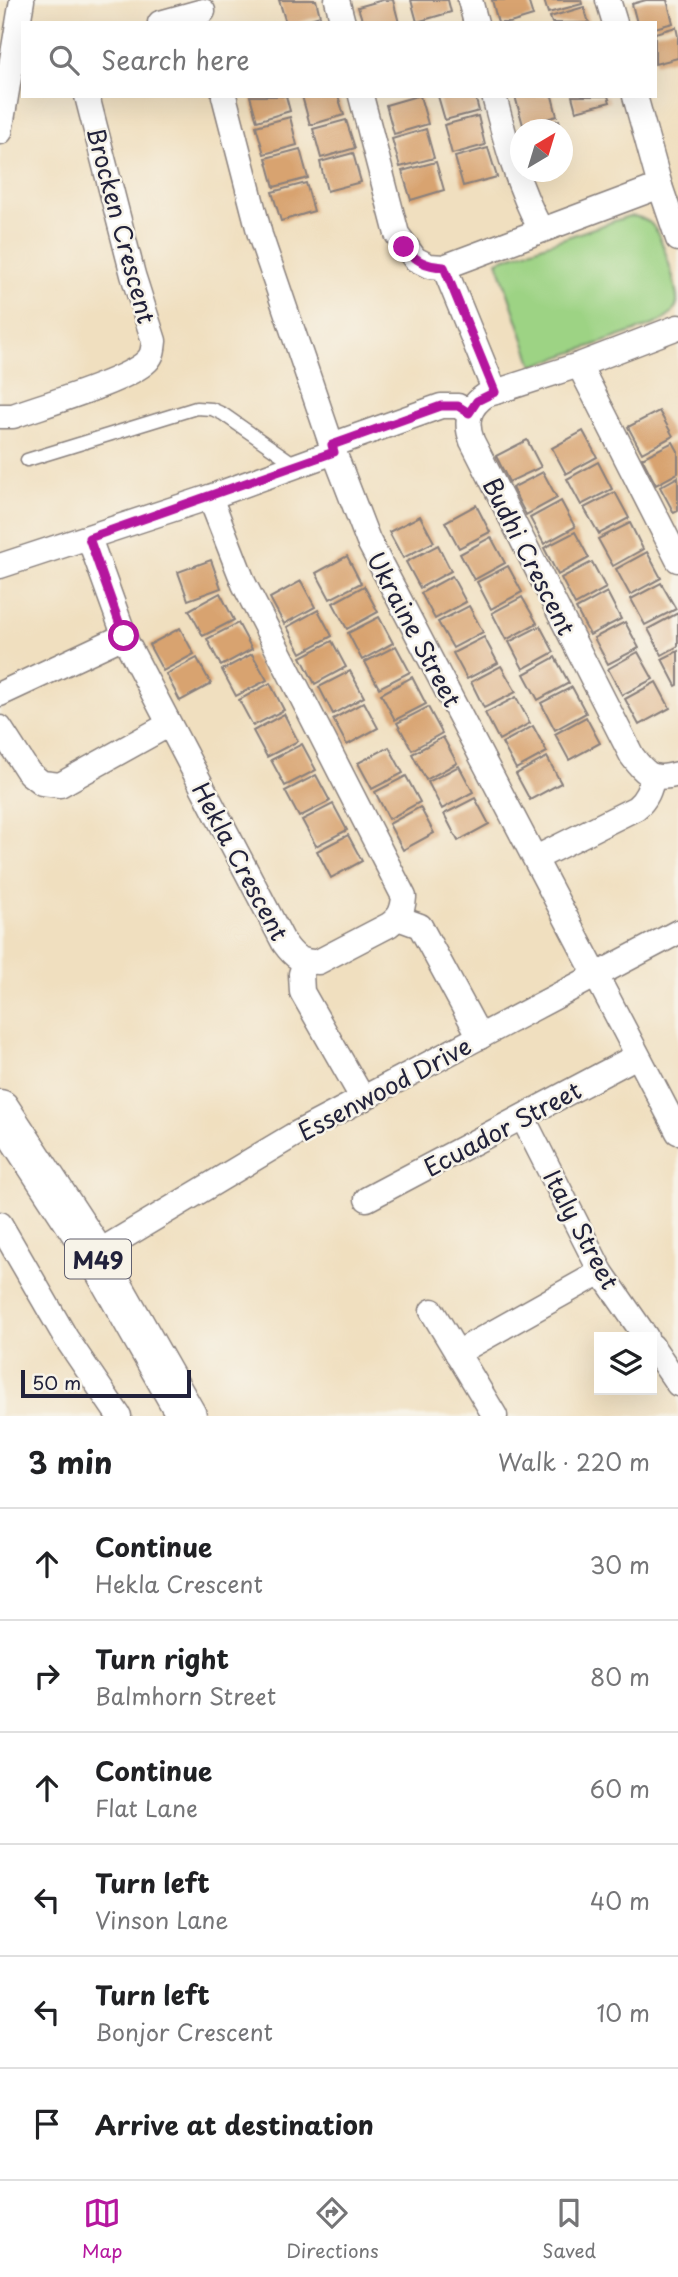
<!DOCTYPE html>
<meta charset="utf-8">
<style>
body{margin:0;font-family:"Playpen Sans",sans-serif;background:#f6f6f6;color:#202124}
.controls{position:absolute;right:21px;bottom:21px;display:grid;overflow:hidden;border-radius:0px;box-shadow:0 7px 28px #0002}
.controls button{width:63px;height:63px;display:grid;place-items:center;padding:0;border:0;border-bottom:2px solid #e0e0e0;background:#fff;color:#202124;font:35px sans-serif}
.compass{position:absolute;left:510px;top:119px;width:63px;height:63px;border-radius:50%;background:#fff;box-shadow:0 7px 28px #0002;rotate:38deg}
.scale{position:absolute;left:21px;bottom:18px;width:170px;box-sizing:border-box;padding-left:7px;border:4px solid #22223b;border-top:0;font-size:19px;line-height:24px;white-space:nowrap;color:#22223b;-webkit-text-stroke:5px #f7f3e8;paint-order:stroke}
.stop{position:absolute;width:21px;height:21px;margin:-16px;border:5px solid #b5179e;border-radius:50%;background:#fff}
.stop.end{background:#b5179e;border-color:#fff;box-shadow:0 2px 7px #0008}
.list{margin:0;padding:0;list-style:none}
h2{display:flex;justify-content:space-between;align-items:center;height:91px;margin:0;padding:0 28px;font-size:30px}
h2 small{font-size:23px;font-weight:400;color:#757577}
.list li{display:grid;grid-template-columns:46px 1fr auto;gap:21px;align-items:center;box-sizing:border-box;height:112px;padding:0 28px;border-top:2px solid #e0e0e0}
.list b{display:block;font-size:26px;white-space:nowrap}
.list p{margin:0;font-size:23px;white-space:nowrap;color:#757577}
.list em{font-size:23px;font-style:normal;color:#757577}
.icon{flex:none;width:38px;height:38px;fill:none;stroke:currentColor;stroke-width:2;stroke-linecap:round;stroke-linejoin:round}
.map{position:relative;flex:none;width:678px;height:1416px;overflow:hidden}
.search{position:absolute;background:#fff;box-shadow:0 7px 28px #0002;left:21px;right:21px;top:21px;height:77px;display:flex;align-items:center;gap:18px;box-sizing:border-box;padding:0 24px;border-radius:0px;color:#757577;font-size:26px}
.sheet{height:763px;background:#fff}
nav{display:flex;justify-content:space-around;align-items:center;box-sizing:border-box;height:98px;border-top:2px solid #e0e0e0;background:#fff;font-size:19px;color:#757577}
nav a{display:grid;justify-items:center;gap:4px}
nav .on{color:#b5179e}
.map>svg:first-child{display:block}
</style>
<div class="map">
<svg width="678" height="1416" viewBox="0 0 678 1416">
<rect width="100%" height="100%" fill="#f7f3e8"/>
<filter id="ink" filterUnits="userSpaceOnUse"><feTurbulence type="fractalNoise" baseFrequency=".0143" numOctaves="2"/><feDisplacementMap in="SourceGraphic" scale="14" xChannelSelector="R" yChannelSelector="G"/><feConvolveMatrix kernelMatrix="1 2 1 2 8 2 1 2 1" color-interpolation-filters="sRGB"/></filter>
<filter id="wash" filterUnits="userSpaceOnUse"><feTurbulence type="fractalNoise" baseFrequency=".00686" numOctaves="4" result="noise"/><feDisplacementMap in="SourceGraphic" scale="28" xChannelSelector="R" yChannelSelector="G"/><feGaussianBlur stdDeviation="1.57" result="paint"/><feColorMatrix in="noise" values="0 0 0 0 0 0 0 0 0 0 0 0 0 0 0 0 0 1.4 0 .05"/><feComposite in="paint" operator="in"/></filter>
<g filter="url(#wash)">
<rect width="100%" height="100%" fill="#f0dfbf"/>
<!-- green -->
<path fill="#9dd384" stroke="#607a60" stroke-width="2" d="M629,216C636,216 644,218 650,223C662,233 678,289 677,304C672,316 664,320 653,325L533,366L497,261Z"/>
<g id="blocks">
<!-- building -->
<g fill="#d8a36f">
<polygon points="279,0 316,0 320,16 297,23 286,23"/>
<polygon points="383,0 393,0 399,23 363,23 358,7"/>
<polygon points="411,0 448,0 451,12 417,22"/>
<polygon points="492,0 528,0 533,16 510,23 498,23"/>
<polygon points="544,0 581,0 582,4 548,13"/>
<polygon points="646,0 667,0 673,23 655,28 655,23 637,23 632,4"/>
<polygon points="584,7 589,23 552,23 550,17"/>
<polygon points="676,27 678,36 678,58 655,64 655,33"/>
<polygon points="250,96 286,96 290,111 257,121"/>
<polygon points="302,96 338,96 344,115 310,125"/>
<polygon points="417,96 420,96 428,124 394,134 386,105"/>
<polygon points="438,96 475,96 479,111 445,120"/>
<polygon points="515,96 552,96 557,116 523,125"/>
<polygon points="572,96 608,96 610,102 576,111"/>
<polygon points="478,116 485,145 452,154 444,125"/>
<polygon points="290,117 297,145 264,154 256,126"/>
<polygon points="346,120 355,148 321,158 313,129"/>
<polygon points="559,120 562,130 527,130 526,129"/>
<polygon points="426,129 434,158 400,167 392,139"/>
<polygon points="488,148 497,177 463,186 455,157"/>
<polygon points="300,149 308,178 274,187 266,158"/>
<polygon points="353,153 361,182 327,191 320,162"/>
<polygon points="436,162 444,190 411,200 402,171"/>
<polygon points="306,183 314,211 281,221 272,192"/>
<polygon points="659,411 673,436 642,453 628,427"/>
<polygon points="583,431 597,457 566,474 552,448"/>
<polygon points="527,440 541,467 509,482 496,456"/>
<polygon points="673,442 678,451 678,473 656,485 642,458"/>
<polygon points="598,462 612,489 581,505 567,479"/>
<polygon points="543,472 557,498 526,515 512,488"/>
<polygon points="678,477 678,511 674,513 660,487"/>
<polygon points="615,492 629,518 599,534 584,508"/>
<polygon points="561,501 575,527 544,544 530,518"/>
<polygon points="476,505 490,532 459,548 445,522"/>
<polygon points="420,516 434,542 403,558 389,532"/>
<polygon points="630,523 643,549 613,566 598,539"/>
<polygon points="575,532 589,558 558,575 544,548"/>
<polygon points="491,537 505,563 474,580 460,554"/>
<polygon points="438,545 451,571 420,588 406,562"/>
<polygon points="647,552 661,578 630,595 616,569"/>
<polygon points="347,556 361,583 330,599 316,573"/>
<polygon points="211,560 221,588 188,600 178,572"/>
<polygon points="592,562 606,588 575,605 561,578"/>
<polygon points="508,566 522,592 491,609 477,582"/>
<polygon points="452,576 466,602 435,619 421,593"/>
<polygon points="301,581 315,607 284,624 270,598"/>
<polygon points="661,583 676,609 645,625 631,599"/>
<polygon points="364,586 378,612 347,629 333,603"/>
<polygon points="607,592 621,619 590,635 576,609"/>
<polygon points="220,593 234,620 203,636 189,610"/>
<polygon points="522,597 537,623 506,640 492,613"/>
<polygon points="469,606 483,632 453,648 438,622"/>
<polygon points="318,610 332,636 301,653 287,627"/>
<polygon points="678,613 678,646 662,655 648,629"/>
<polygon points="379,617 393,643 362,660 348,633"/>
<polygon points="625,622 639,648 608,664 594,638"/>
<polygon points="238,623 252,649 221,666 207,639"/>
<polygon points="540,626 554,652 523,669 509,642"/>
<polygon points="180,628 194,654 163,671 149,645"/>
<polygon points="484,637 498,663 467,679 453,653"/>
<polygon points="332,641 346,667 315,684 301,657"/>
<polygon points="396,646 410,672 379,688 365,662"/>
<polygon points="678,651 678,685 676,686 662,659"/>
<polygon points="638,652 653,679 622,695 608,669"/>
<polygon points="252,654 267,680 236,696 222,670"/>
<polygon points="555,657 569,683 538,700 524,674"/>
<polygon points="197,658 211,684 180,701 166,674"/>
<polygon points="501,666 516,692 484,708 471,682"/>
<polygon points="350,671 364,697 333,714 319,687"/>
<polygon points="412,677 426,704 395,720 381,694"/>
<polygon points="656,682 670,708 639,725 625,699"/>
<polygon points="270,683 284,710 253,726 239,700"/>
<polygon points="572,687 586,713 555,730 541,703"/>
<polygon points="516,697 530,723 499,740 485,713"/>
<polygon points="364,702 378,728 347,745 333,719"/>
<polygon points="428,707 442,733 412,750 397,723"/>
<polygon points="284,714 298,741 267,757 253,731"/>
<polygon points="586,717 600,743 569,760 555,734"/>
<polygon points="533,726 547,752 516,769 502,743"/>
<polygon points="443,737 457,763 426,780 412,754"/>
<polygon points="302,744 316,770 285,786 271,760"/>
<polygon points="389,747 403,773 372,789 358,763"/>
<polygon points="547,757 561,783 530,800 516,774"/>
<polygon points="459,766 473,792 442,809 428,782"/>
<polygon points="316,775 330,801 299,817 285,791"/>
<polygon points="406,776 420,802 389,819 375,792"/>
<polygon points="475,798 489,824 458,841 444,814"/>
<polygon points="333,804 347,830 316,846 302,820"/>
<polygon points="420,807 434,833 403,850 389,824"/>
<polygon points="348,835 362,861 331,878 317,851"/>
</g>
</g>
</g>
<g filter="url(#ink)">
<use href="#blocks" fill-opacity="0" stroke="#89807d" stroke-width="2"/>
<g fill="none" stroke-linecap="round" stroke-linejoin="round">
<!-- lane casing -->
<g stroke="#89807d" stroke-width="15">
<polyline id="lane" points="27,460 196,408 212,409 223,414 296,465"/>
</g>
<!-- street casing -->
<g stroke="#89807d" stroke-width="27">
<g id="street">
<polyline points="337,0 343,23"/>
<polyline points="470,0 476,23"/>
<polyline points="608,0 615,23"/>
<polyline points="160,23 203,11"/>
<polyline points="224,96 260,235 334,452 368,540 678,1132"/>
<polyline points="361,96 397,234 415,259 429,266 444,267 660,186"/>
<path d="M494,96C506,143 518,187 541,230"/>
<polyline points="635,96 660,186 678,239"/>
<polyline points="0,132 22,0"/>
<polyline points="444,267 495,392"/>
<path d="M678,327L579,365L486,395C468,407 465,422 472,441L632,756C647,776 653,781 678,774"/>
<polyline points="579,365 678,560"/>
<path d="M0,416H13C43,405 127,381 147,361C153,355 153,349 154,341L133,275L87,96"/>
<polyline points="332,445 441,406 458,406 469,413"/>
<path d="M89,538L127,643L284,943C294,957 300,962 318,962L389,925C400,917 403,910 404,897L244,584L210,497"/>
<polyline points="0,566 210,497 334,452"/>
<polyline points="0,694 124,636"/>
<polyline points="0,728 29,773 42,783 60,785 168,725"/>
<path d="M536,858L636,808C647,799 650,789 653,776"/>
<polyline points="398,918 420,926 480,1037"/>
<polyline points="305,962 301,974 302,992 363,1099"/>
<polyline points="523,1118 601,1272 646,1337"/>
<polyline points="367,1199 637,1056"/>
<polyline points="0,1224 66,1338 119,1416"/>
<polyline points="95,1254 292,1136 678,932"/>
<polyline points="432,1311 495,1416"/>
<polyline points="652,1346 678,1384"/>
<polyline points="457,1353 601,1272"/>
</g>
</g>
<!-- primary casing -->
<g stroke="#89807d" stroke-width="41">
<polyline id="primary" points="0,1109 95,1254 187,1416"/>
</g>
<!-- lane -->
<use href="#lane" stroke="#fff" stroke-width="12"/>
<!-- street -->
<use href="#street" stroke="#fff" stroke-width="24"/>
<!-- primary -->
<use href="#primary" stroke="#fff" stroke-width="38"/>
</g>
</g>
<g fill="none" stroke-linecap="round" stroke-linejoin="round" filter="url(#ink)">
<!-- route -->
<path stroke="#b5179e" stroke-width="9" d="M124,636L89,538L334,452L332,445L441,406H458L469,413L477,401L495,392L444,267C425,266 416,261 404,247"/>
</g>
<g text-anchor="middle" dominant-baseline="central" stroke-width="5" stroke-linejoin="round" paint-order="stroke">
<!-- shield labels -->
<rect fill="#f7f3e8" stroke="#62616f" stroke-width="2" x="65" y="1239.5" width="66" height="39" rx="5"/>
<g font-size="23" font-weight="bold" fill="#22223b">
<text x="98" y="1259">M49</text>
</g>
<!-- street labels -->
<g font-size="24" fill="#22223b" stroke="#f7f3e8">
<text transform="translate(122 225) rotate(75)">Brocken Crescent</text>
<text transform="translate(530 556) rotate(63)">Budhi Crescent</text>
<text transform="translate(415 629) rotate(62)">Ukraine Street</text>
<text transform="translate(241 861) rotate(62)">Hekla Crescent</text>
<text transform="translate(384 1088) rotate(-28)">Essenwood Drive</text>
<text transform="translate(502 1128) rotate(-28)">Ecuador Street</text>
<text transform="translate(582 1229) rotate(62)">Italy Street</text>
</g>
</g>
</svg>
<div class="controls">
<button><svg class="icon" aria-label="layers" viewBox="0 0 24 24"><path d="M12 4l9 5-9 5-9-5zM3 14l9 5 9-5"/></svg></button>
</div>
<svg class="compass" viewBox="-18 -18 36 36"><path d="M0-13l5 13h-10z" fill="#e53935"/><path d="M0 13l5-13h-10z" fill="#757577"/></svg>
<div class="scale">50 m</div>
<div class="stop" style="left:124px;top:636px"></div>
<div class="stop end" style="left:404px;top:247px"></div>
<div class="search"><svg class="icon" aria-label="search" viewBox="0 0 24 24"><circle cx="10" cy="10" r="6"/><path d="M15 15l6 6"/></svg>Search here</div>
</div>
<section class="sheet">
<h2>3 min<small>Walk · 220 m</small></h2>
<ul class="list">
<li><svg class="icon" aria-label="ahead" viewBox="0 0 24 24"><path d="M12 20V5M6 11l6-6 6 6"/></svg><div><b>Continue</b><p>Hekla Crescent</p></div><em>30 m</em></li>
<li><svg class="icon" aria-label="right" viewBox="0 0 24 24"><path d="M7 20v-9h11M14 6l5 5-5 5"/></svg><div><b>Turn right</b><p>Balmhorn Street</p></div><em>80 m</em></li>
<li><svg class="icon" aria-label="ahead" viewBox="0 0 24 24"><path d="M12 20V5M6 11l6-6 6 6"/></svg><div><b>Continue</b><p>Flat Lane</p></div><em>60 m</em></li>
<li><svg class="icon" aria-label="left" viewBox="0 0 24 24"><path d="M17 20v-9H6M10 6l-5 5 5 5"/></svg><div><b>Turn left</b><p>Vinson Lane</p></div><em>40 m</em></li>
<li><svg class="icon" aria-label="left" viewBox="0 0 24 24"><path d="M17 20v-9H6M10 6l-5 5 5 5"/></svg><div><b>Turn left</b><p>Bonjor Crescent</p></div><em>10 m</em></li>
<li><svg class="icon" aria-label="arrive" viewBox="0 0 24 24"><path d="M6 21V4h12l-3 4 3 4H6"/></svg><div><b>Arrive at destination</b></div></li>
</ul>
</section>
<nav>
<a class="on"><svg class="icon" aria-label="map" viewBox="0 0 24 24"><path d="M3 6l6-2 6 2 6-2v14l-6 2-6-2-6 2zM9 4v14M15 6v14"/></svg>Map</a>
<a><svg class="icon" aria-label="directions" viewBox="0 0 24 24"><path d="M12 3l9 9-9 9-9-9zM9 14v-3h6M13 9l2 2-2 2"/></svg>Directions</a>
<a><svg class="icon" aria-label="saved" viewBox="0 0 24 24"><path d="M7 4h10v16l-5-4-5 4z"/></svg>Saved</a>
</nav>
